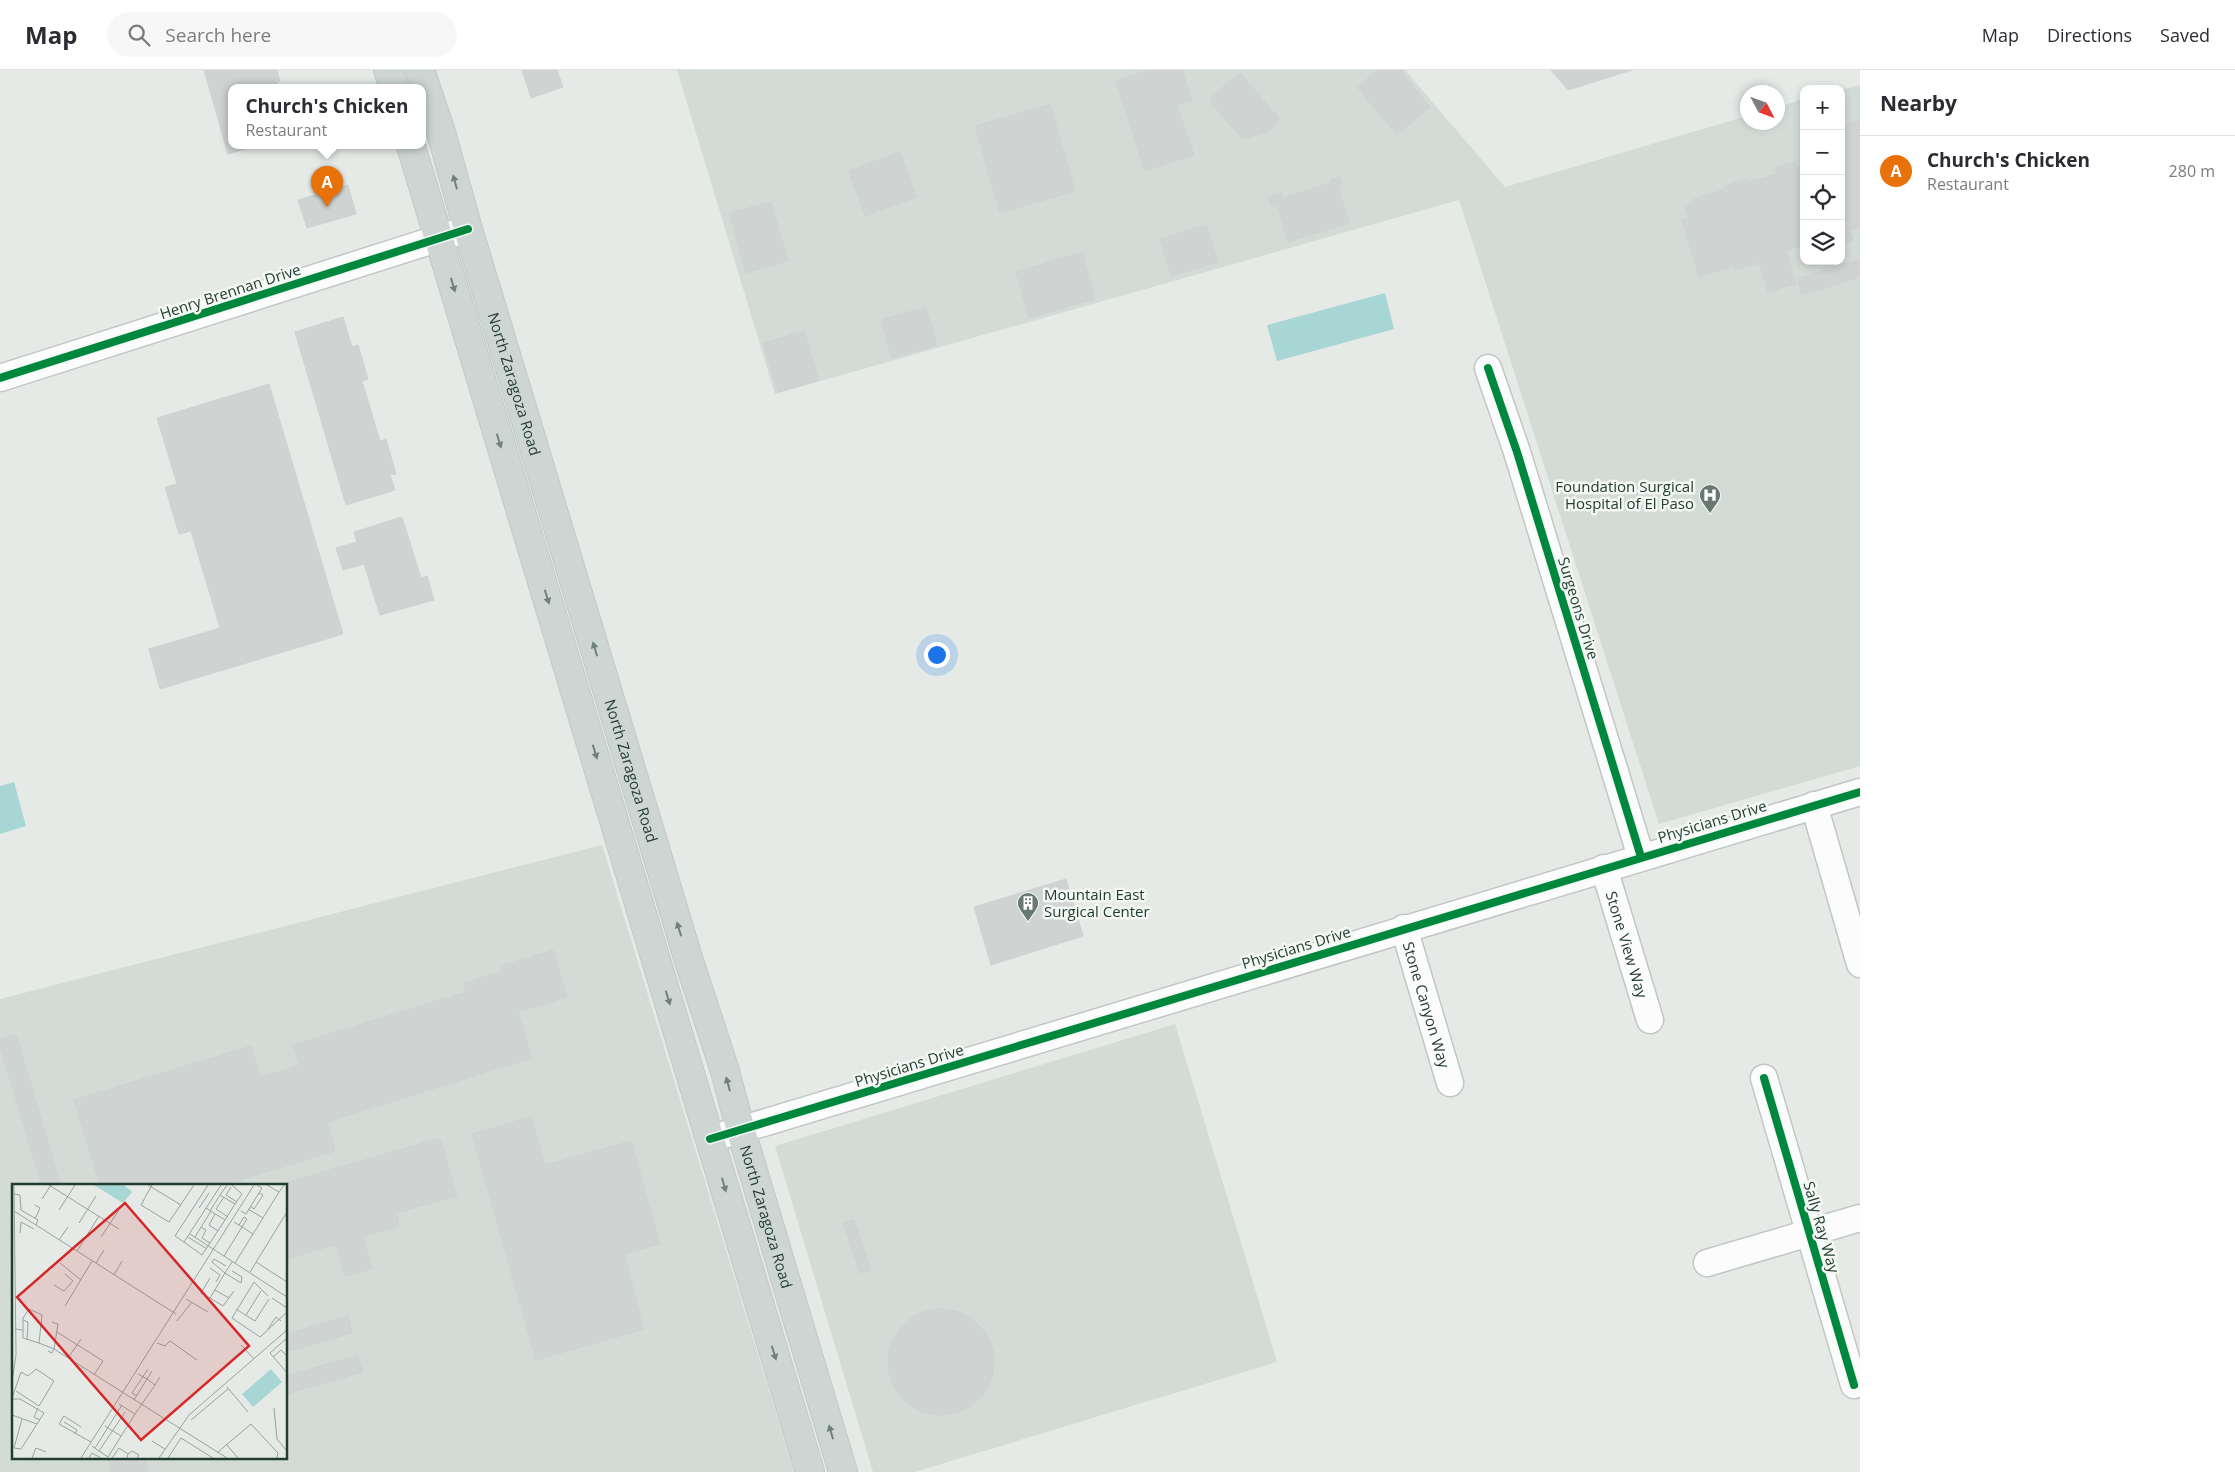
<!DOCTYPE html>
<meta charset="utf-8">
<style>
body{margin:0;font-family:"Open Sans",sans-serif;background:#f7f7f7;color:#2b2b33}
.controls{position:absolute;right:15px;top:15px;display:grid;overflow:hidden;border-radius:10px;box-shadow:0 2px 8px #0003}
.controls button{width:45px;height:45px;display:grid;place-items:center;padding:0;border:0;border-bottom:1px solid #e1e1e2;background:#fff;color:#2b2b33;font:25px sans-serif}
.compass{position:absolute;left:1740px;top:15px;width:45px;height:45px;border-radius:50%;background:#fff;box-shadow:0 2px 8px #0003;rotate:131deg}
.you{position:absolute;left:936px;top:584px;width:18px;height:18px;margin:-12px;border:4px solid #fff;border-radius:50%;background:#1a73e8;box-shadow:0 0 0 8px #1a73e833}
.badge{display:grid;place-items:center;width:32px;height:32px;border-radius:50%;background:#677971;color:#fff;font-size:16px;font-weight:700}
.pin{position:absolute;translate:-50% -41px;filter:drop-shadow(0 1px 2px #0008)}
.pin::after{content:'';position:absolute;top:26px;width:18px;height:15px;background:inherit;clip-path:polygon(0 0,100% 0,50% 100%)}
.popup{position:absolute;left:228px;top:14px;width:198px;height:65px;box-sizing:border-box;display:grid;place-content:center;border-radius:10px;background:#fff;filter:drop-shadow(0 1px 4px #0005);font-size:16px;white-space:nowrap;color:#7c7c81}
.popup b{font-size:19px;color:#2b2b33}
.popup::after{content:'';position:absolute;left:50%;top:100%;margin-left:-10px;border:10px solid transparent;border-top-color:#fff}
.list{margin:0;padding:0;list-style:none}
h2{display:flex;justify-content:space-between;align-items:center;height:65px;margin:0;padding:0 20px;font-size:21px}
h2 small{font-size:16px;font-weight:400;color:#7c7c81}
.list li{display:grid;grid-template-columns:32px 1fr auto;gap:15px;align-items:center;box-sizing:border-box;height:70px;padding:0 20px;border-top:1px solid #e1e1e2}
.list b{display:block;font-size:19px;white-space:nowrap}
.list p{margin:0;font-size:16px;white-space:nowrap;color:#7c7c81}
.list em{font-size:16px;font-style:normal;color:#7c7c81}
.icon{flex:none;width:28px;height:28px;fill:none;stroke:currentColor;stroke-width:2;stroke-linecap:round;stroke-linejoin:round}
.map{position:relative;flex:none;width:1860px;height:1402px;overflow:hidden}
header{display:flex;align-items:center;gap:30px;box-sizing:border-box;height:70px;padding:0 25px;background:#fff;border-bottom:1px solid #e1e1e2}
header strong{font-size:24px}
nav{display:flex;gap:28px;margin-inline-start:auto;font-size:18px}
.search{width:350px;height:45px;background:#f7f7f7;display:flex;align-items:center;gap:12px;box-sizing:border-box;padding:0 18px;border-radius:28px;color:#7c7c81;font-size:19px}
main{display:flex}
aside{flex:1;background:#fff}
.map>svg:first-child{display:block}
</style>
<header>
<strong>Map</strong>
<div class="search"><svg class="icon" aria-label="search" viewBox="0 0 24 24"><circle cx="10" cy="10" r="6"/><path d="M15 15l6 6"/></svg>Search here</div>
<nav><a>Map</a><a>Directions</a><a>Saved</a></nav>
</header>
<main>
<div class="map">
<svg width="1860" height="1402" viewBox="0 0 1860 1402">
<rect width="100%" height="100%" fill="#e5eae7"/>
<!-- built -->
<g fill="#d3dbd6" fill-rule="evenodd">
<polygon points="677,0 1405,0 1505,117 1747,46 1748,52 1778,52 1778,37 1804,29 1804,191 1841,191 1841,20 1860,15 1860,696 1659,754 1459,130 775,324"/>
<path d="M602,775L794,1402H0V929ZM14,1116H286V1388H14Z"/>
<polygon points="1175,954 1277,1292 915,1402 873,1402 775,1076"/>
</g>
<!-- water -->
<g fill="#a8d6d5">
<polygon points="1385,223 1394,259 1277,291 1267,255"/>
<polygon points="14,712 26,756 0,764 0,716"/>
</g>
<!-- building -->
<g fill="#cfd3d1" stroke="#cdd3d0">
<polygon points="204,0 277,0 280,11 277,12 278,18 232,18 232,76 256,76 228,84"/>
<polygon points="522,0 557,0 563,17 531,28"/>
<polygon points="1149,0 1182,0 1192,30 1177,35 1194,85 1145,101 1116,11"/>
<polygon points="1378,0 1400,0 1430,37 1397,65 1357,17"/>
<polygon points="1551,0 1632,0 1568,20"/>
<polygon points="1240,3 1279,48 1272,60 1243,69 1213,36 1211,27"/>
<polygon points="1050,34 1075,121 1000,143 975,56"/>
<polygon points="1860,50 1860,158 1850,161 1853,170 1841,174 1841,56"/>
<polygon points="900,82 916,127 865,146 849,101"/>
<polygon points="1794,92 1796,98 1804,96 1804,175 1786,180 1796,214 1768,222 1758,189 1755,190 1757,194 1734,200 1733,196 1699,207 1682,150 1689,148 1685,136 1693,133 1692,130 1726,119 1725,116 1748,109 1749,112 1777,104 1775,98"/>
<polygon points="1339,107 1341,116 1338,117 1349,153 1288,172 1277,135 1272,137 1269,127 1281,123 1282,128 1331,113 1330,110"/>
<polygon points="348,115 356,144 307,158 298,130"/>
<polygon points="771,132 788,191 746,203 729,143"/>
<polygon points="1206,155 1218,192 1171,206 1160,169"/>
<polygon points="1082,182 1095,229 1029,248 1016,202"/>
<polygon points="1860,189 1860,207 1802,225 1797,209"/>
<polygon points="926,237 937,275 892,288 881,250"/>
<polygon points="343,247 352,277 358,275 368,309 362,311 380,371 386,369 396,404 390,405 395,420 346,435 295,262"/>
<polygon points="804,261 819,310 778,322 763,273"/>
<polygon points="269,314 343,564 160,619 149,579 220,558 191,461 179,464 165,417 177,414 157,348"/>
<polygon points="402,447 421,508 427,506 434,530 380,545 364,494 343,500 336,478 357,472 354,462"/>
<polygon points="1066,809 1083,866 991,895 974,837"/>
<polygon points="553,880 567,927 518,942 532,988 327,1052 335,1081 221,1116 100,1116 74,1030 251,976 261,1007 299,995 293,975 466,922 464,913 503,901 501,896"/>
<polygon points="16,964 61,1116 42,1116 0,976 0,969"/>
<polygon points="531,1047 545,1095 631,1071 660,1174 624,1184 644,1259 536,1290 472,1064"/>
<polygon points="440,1068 457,1126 396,1143 399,1156 286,1189 286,1116 275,1116"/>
<polygon points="854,1150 871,1200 860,1203 843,1153"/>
<polygon points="363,1167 372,1199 345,1206 336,1174"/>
<circle cx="941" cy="1292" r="53"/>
<polygon points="348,1246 352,1263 286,1282 286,1264"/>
<polygon points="358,1285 363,1302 286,1324 286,1306"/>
<polygon points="108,1388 144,1388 148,1402 112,1402"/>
</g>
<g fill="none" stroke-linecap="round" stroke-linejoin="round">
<!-- minor casing -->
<g stroke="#c2c7c4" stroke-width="29">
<g id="minor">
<polyline points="1488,298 1517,382 1641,787"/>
<polyline points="0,308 468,159"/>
<polyline points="1814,735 1860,894"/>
<path id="s1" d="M1604,798L1650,950"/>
<path id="s2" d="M1404,858L1450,1013"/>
<polyline points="1764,1008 1854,1315"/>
<polyline points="710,1069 1860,722"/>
<polyline points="1707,1193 1860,1148"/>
</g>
</g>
<!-- major casing -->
<g stroke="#c1c9c5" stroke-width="30">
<g id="major">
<polyline points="388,0 394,18"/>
<path id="s3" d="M420,0L440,59L468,159L689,891L725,1001L741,1061L843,1402"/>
<polyline points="411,76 810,1402"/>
</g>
</g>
<!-- minor -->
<use href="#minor" stroke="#fbfcfb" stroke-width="26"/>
<!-- major -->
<use href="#major" stroke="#ced6d3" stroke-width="28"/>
<!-- cycleway casing -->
<g stroke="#f3f8f5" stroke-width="11">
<g id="cycleway">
<polyline points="1488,298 1517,382 1641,787"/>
<polyline points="0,308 468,159"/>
<polyline points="1764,1008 1854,1315"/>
<polyline points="710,1069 1860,722"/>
</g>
</g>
<!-- cycleway -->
<use href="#cycleway" stroke="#00873e" stroke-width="8"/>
</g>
<!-- one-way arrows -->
<defs><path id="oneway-solid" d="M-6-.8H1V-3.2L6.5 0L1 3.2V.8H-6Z" transform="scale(1.25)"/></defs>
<g fill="#70817a">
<use href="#oneway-solid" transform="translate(455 112) rotate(-105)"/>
<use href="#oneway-solid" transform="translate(453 215) rotate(74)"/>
<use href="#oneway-solid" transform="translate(499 371) rotate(73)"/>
<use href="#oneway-solid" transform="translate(547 527) rotate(73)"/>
<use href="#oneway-solid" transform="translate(595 579) rotate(-107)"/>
<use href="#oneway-solid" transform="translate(595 682) rotate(73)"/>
<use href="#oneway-solid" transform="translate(679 859) rotate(-107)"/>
<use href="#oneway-solid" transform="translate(668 928) rotate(73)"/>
<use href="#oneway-solid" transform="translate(728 1014) rotate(-105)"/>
<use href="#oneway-solid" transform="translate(724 1115) rotate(74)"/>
<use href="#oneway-solid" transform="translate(774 1283) rotate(73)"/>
<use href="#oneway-solid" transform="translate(831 1362) rotate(-106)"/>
</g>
<!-- icons -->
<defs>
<g id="hospital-pin" transform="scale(1.125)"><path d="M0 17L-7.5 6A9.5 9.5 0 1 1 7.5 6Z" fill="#677971" stroke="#f3f8f5"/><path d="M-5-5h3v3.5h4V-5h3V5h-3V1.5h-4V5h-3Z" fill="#fff"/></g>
<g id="building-pin" transform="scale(1.125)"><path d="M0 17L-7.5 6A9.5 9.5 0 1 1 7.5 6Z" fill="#677971" stroke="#f3f8f5"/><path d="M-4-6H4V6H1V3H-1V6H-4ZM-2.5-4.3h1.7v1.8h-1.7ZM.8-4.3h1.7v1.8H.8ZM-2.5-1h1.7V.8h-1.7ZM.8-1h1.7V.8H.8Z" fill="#fff"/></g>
</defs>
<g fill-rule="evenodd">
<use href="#hospital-pin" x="1710" y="425"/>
<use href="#building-pin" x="1028" y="833"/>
</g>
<g text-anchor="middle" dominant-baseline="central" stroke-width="5" stroke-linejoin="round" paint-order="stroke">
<!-- street labels -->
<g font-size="15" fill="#233c31" stroke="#f3f8f5">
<text transform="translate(230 221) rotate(-18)">Henry Brennan Drive</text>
<text stroke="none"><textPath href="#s3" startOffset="328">North Zaragoza Road</textPath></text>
<text transform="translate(1579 538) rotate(73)">Surgeons Drive</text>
<text stroke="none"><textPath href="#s3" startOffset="732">North Zaragoza Road</textPath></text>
<text transform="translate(1712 751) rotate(-17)">Physicians Drive</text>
<text stroke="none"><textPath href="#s1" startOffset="80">Stone View Way</textPath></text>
<text transform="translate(1296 877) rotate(-17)">Physicians Drive</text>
<text stroke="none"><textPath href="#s2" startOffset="80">Stone Canyon Way</textPath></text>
<text transform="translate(909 995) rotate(-17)">Physicians Drive</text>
<text stroke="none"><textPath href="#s3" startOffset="1198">North Zaragoza Road</textPath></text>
<text transform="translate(1822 1157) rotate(74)">Sally Ray Way</text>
</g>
<!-- poi labels -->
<g font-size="15" fill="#233c31" stroke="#f3f8f5" text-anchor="end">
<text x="1694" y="416">Foundation Surgical<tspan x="1694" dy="17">Hospital of El Paso</tspan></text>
<text x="1044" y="824" text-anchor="start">Mountain East<tspan x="1044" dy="17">Surgical Center</tspan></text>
</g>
</g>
<!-- overview -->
<g transform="translate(12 1114)">
<rect width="275" height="275" fill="#e5eae7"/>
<path d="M82,1H112L120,8L111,19ZM259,185L270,198L241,223L230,210Z" fill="#a8d6d5"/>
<path fill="none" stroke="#97a49e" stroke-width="1" d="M37,1L107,45M136,1L169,21M140,1L129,21L157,38L182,1M196,1L163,52L172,58L209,1M220,1L230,10L223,20M255,1L267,8L272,1M219,3L214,11L225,18M2,10L8,11L9,26L26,36L24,41M212,13L204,25L216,33M30,15L39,1M238,22L242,25L251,11L247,9M187,24L197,9M236,25L251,34M47,26L63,1M2,27L164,130M198,27L208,11M229,27L234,30L250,4L245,1M203,30L197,41L206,47M23,35L28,24L23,21M213,36L223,20L208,11L215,1M222,38L230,43L235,35L232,33L227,41M67,39L84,12M189,43L194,46L190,54L198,59M8,49L9,38L22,45M178,50L275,113M241,50L267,8M89,53L107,26M176,53L195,65M183,53L199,27M47,56L56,43M172,58L190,71L213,36L194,24M65,67L87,32M212,72L230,43L241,50L223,79M244,78L275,98M48,79L69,96M84,79L92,66M214,82L202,75L200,78L213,89L198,114L211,122L222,107M198,84L208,91L204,98M220,87L230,93L229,99L213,89L220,78M238,88L275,28M102,91L110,77M198,94L189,109L198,114M42,101L52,107L61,97L53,90M203,106L217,114M256,112L242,98L220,134L248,153L275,128M260,114L275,124M174,115L196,128M53,122L80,77M224,125L243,137L257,115M234,131L249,107M11,136L16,138L15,156M165,137L179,119M3,145L11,146V134L17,125L30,131L27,159L11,154V146M256,145L264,133L269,137M45,148L91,177L82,191M275,154L258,169L275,189M27,159L42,165L215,274M145,159L153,162L158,157L185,176M229,161L242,175M36,167L40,169L42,165L46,140L40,138M261,173L269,166L275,172M56,174L69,155M140,187L135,195L143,201L148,193M0,198L4,171L2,1M215,203L236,228M125,212L120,209L136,185M0,214L9,188L16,192L24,185L42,197L27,222L4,207M0,215H8L32,229L25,240M122,216L135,195L126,190M107,220L123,230L143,201M26,224L22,233L28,236M262,224L265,255L275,267M0,231L25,240L9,265L2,264L10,235M179,236L216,205M52,238L65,246L63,250M93,242L109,252M69,243L52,232L47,240L79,258M140,257L153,265M214,260L226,274M80,262L87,267L113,228M83,264L110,221M87,267L96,273L123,230M206,268L239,240L266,269L265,274M116,270L120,267L127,271L125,274M20,274L24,264L34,268M69,274L242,1M77,274L80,269L89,274M100,274L107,264L116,270L115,274M147,274L177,231L275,146M156,274L169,254L201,274"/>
<path fill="#d62828" fill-opacity="0.15" stroke="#d62828" stroke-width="2.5" d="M113,19L237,162L129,256L5,113Z"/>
<rect width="275" height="275" fill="none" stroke="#233c31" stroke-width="2.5"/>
</g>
</svg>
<div class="controls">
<button>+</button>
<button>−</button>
<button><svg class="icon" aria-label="locate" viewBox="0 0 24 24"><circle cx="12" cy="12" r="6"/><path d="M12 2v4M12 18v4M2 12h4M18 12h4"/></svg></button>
<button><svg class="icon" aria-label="layers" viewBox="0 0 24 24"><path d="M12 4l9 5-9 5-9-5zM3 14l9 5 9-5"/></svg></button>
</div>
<svg class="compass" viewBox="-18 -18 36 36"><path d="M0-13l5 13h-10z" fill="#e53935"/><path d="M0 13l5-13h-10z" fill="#7c7c81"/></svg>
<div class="you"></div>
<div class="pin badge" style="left:327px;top:137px;background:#e8710a">A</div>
<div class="popup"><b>Church's Chicken</b>Restaurant</div>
</div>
<aside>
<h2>Nearby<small></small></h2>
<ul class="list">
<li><span class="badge" style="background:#e8710a">A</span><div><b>Church's Chicken</b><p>Restaurant</p></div><em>280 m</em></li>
</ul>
</aside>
</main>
